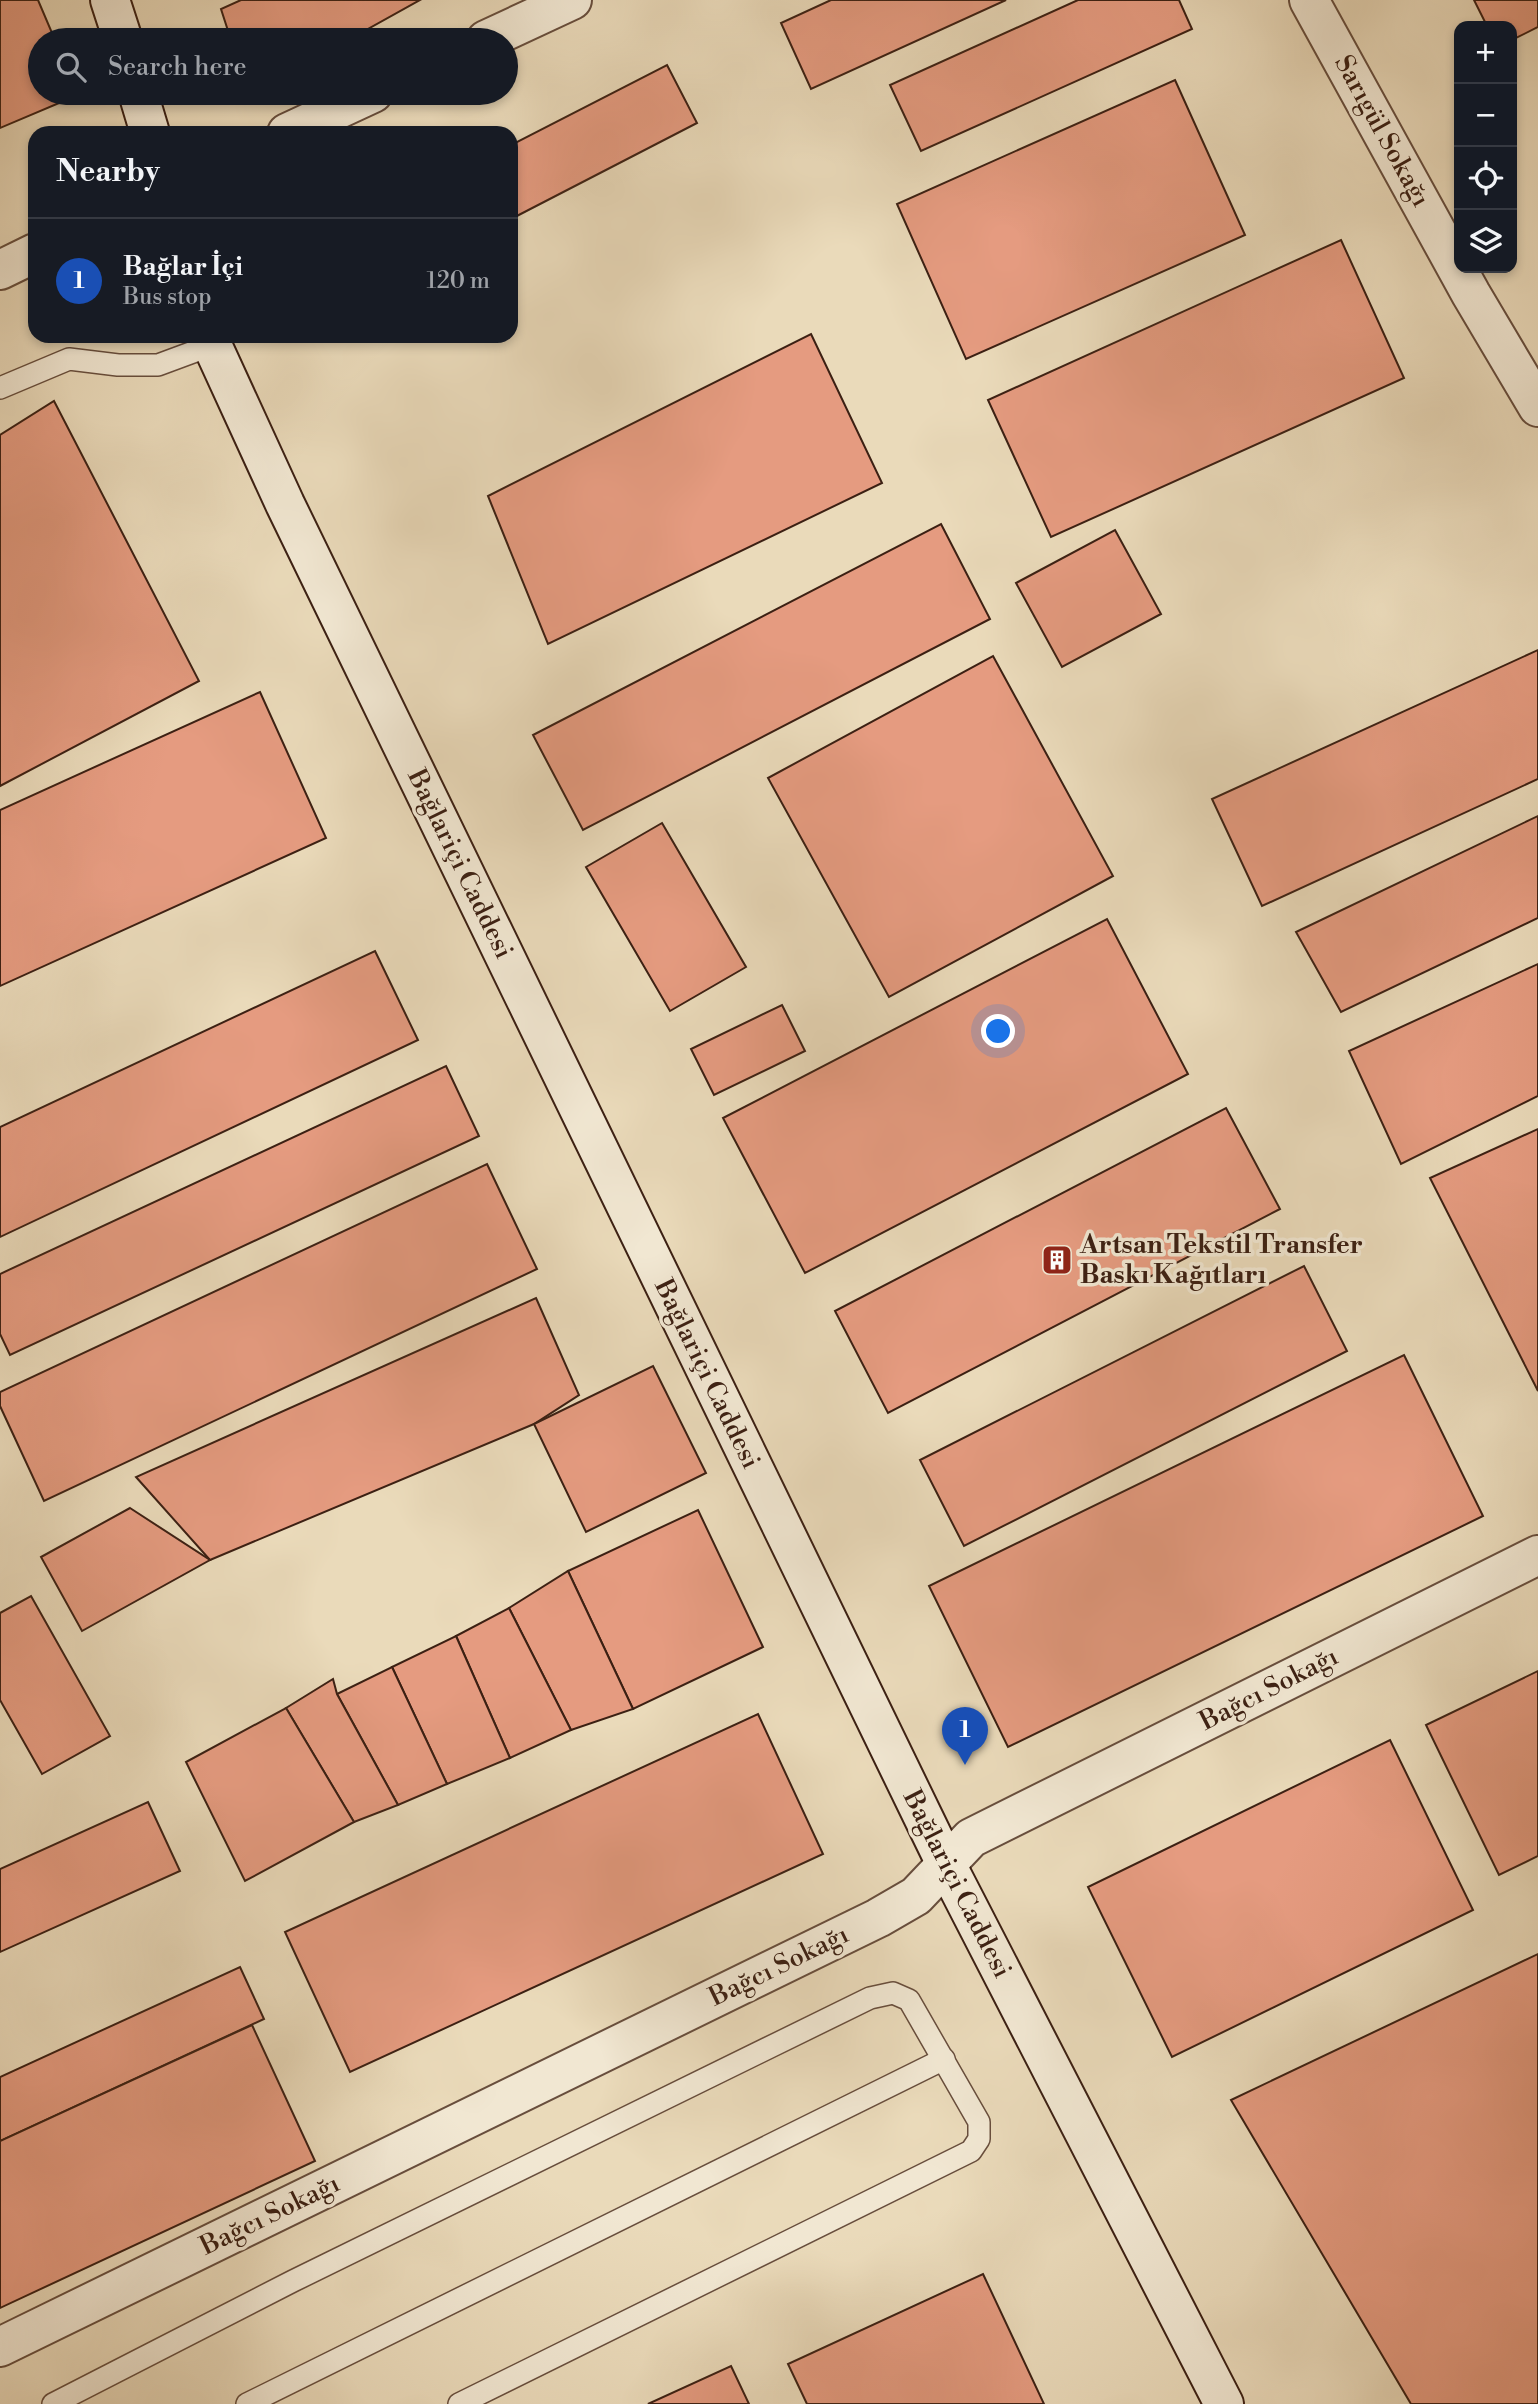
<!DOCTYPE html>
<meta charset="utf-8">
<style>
body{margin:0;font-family:"Libre Bodoni",serif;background:#20242c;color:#f1f3f6}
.controls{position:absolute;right:21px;top:21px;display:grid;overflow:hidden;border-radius:14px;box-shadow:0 4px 10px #0003}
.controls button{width:63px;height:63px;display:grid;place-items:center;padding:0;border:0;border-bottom:2px solid #363941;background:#171b24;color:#f1f3f6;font:35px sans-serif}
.you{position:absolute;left:999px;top:1032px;width:24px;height:24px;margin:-18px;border:5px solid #fff;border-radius:50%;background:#1a73e8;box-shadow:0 0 0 10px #1a73e833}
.badge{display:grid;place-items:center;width:46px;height:46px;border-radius:50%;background:#0b8043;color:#fff;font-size:23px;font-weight:700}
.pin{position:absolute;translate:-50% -58px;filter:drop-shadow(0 2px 4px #0008)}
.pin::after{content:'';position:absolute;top:37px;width:24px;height:21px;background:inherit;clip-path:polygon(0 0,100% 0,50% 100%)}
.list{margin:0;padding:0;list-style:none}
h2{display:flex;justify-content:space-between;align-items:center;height:91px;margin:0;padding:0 28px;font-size:30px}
h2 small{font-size:23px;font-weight:400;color:#9ea1a6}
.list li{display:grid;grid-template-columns:46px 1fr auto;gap:21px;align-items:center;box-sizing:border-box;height:126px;padding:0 28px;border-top:2px solid #363941}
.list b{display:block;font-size:26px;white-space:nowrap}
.list p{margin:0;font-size:23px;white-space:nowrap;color:#9ea1a6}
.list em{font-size:23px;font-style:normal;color:#9ea1a6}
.icon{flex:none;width:38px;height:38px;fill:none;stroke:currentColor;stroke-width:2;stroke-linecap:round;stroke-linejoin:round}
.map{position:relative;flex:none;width:1538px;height:2404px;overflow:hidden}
.search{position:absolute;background:#171b24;box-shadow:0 4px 10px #0003;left:28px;top:28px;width:490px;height:77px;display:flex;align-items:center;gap:18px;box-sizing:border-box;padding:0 24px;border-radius:38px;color:#9ea1a6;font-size:26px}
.panel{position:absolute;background:#171b24;box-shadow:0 4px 10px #0003;left:28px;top:126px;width:490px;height:217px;border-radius:21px}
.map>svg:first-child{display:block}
</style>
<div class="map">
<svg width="1538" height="2404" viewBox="0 0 1538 2404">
<rect width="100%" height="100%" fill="#eadaba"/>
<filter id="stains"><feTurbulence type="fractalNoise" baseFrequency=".00286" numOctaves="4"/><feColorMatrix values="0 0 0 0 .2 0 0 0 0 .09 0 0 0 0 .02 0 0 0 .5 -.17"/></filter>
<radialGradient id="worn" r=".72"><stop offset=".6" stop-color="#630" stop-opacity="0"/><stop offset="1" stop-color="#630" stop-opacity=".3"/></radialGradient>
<!-- building -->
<g fill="#e59b80" stroke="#3c2013" stroke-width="2">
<polygon points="0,0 38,0 55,40 40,40 40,93 78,93 78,95 0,128"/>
<polygon points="241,0 420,0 348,40 231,40 221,9"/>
<polygon points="831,0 1006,0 811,89 781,23"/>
<polygon points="1078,0 1179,0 1192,29 921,151 890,85"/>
<polygon points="1474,0 1538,0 1538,27 1512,40 1512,26 1487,26"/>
<polygon points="667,65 697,123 511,219 511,145"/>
<polygon points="1175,80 1245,235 966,359 897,204"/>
<polygon points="1341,240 1404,378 1051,537 988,400"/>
<polygon points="811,334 882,483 548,644 488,496"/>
<polygon points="54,401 199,681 0,786 0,435"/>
<polygon points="941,524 990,619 583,830 533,735"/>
<polygon points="1115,530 1161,614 1062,667 1016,583"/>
<polygon points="1538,650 1538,779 1262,906 1212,799"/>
<polygon points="993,656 1113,876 889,997 768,778"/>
<polygon points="260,692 326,838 0,986 0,810"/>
<polygon points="1538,816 1538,918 1341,1012 1296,932"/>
<polygon points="662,823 746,967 670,1011 586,867"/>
<polygon points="1107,919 1188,1074 805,1273 723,1118"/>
<polygon points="375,951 418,1040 0,1237 0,1127"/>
<polygon points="1538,964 1538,1096 1401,1164 1349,1051"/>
<polygon points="782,1005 805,1051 714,1095 691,1049"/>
<polygon points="446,1066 479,1136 10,1355 0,1334 0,1274"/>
<polygon points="1226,1108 1280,1209 888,1413 835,1311"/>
<polygon points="1538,1129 1538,1391 1430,1178"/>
<polygon points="487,1164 537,1269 44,1501 0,1406 0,1392"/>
<polygon points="1304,1266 1347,1351 964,1546 920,1460"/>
<polygon points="536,1298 579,1395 534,1424 210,1560 136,1477"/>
<polygon points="1404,1355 1483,1516 1008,1747 929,1586"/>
<polygon points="653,1366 706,1473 586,1532 534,1424"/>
<polygon points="130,1508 210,1560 82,1631 41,1557"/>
<polygon points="698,1510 763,1647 633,1709 568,1571"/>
<polygon points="568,1571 633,1709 571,1730 509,1608"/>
<polygon points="31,1596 110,1736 42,1774 0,1700 0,1613"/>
<polygon points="509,1608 571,1730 510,1758 456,1636"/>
<polygon points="456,1636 510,1758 447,1784 392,1667"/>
<polygon points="392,1667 447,1784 398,1805 337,1694"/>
<polygon points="1538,1671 1538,1856 1499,1875 1426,1725"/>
<polygon points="333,1679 337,1694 398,1805 354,1822 286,1708"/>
<polygon points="286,1708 354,1822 245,1881 186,1762"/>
<polygon points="758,1714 823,1854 350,2072 285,1932"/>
<polygon points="1390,1740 1473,1910 1172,2057 1088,1887"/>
<polygon points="148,1802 180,1871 0,1952 0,1869"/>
<polygon points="1538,1954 1538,2404 1411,2404 1231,2100"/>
<polygon points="240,1967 264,2019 0,2141 0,2077"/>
<polygon points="252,2025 315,2161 0,2308 0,2141"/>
<polygon points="983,2274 1044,2404 807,2404 788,2364"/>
<polygon points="731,2366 749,2404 648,2404"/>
</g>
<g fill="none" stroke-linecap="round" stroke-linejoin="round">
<!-- service casing -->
<g stroke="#684e3d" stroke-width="24">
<g id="service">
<polyline points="0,388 69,359 118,365 158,365 212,345"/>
<polyline points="53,2404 293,2281 870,1998 893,1993 909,2000 979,2122 979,2139 971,2151 459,2404"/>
<polyline points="247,2404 944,2059"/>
</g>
</g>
<!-- minor casing -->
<g stroke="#684e3d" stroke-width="42">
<g id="minor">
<polyline points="1309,0 1471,294 1538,407"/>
<polyline points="0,2347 878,1918 916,1896 971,1838 1538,1555"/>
</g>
</g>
<!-- tertiary casing -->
<g stroke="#684e3d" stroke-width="42">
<g id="tertiary">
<polyline points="486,40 572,0"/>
<polyline points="287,133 373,93"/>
<polyline points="0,270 35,253"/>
</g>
</g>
<!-- secondary casing -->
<g stroke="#3c2013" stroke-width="42">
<g id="secondary">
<polyline points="110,0 123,40"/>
<polyline points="138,93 150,133"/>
<polyline points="208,336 285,504 946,1864 1224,2404"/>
</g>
</g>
<!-- service -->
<use href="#service" stroke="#f1e7d2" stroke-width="21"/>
<!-- minor -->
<use href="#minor" stroke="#f1e7d2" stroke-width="38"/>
<!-- tertiary -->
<use href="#tertiary" stroke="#f1e7d2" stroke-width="38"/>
<!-- secondary -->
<use href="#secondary" stroke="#f1e7d2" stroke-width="38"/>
</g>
<!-- icons -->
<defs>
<g id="building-square" transform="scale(1.575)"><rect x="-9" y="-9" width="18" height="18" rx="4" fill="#8f2418" stroke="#f1e7d2"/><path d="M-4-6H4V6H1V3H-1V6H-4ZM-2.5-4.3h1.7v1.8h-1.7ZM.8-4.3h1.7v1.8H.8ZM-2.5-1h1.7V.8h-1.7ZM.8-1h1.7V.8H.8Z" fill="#fff"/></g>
</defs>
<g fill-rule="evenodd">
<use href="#building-square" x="1057" y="1260"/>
</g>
<g text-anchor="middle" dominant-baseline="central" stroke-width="7" stroke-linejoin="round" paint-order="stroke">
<!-- street labels -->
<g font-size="26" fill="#3c2013" stroke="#f1e7d2">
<text transform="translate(1382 131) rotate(61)">Sarıgül Sokağı</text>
<text transform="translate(460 864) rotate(64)">Bağlariçi Caddesi</text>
<text transform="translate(707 1374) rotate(64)">Bağlariçi Caddesi</text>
<text transform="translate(1269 1689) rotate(-27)">Bağcı Sokağı</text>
<text transform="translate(957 1884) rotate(63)">Bağlariçi Caddesi</text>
<text transform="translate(779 1966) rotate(-26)">Bağcı Sokağı</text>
<text transform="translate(270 2215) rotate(-26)">Bağcı Sokağı</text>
</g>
<!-- poi labels -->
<g font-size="26" font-weight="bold" fill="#3c2013" stroke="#f1e7d2" text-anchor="start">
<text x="1080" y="1245">Artsan Tekstil Transfer<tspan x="1080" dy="30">Baskı Kağıtları</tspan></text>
</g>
</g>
<rect width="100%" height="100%" filter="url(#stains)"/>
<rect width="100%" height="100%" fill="url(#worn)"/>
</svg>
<div class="controls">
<button>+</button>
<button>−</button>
<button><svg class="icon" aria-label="locate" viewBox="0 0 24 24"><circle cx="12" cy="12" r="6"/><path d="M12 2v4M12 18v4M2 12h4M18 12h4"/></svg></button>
<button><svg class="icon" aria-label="layers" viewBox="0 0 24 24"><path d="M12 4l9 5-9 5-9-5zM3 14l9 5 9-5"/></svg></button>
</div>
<div class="you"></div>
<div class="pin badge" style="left:965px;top:1765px;background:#1a4fb4">1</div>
<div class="search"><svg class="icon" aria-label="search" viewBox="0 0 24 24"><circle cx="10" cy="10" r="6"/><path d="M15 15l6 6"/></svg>Search here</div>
<section class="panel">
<h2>Nearby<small></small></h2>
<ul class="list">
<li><span class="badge" style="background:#1a4fb4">1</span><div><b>Bağlar İçi</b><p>Bus stop</p></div><em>120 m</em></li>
</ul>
</section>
</div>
